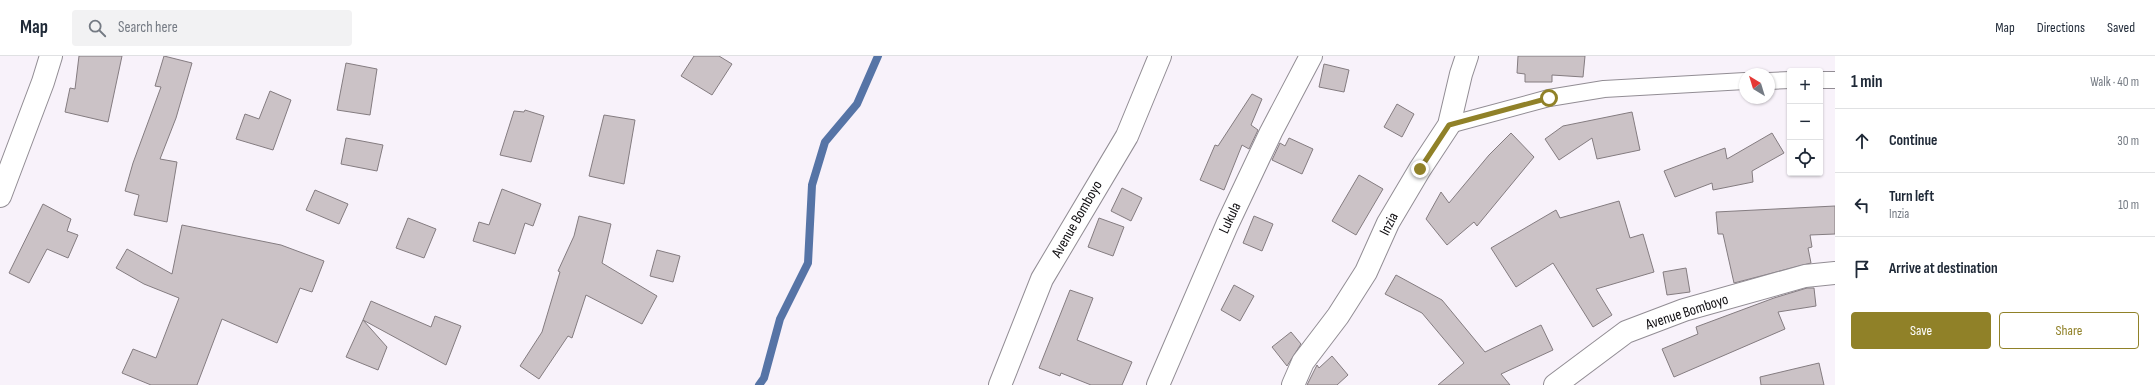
<!DOCTYPE html>
<meta charset="utf-8">
<style>
body{margin:0;font-family:"Sofia Sans Condensed",sans-serif;background:#f2f2f3;color:#1f2937}
.controls{position:absolute;right:12px;top:12px;display:grid;overflow:hidden;border-radius:4px;box-shadow:0 1px 3px #0004}
.controls button{width:36px;height:36px;display:grid;place-items:center;padding:0;border:0;border-bottom:1px solid #e0e1e3;background:#fff;color:#1f2937;font:20px sans-serif}
.compass{position:absolute;left:1739px;top:12px;width:36px;height:36px;border-radius:50%;background:#fff;box-shadow:0 1px 3px #0004;rotate:322deg}
.stop{position:absolute;width:12px;height:12px;margin:-9px;border:3px solid #908128;border-radius:50%;background:#fff}
.stop.end{background:#908128;border-color:#fff;box-shadow:0 1px 4px #0008}
.list{margin:0;padding:0;list-style:none}
h2{display:flex;justify-content:space-between;align-items:center;height:52px;margin:0;padding:0 16px;font-size:17px}
h2 small{font-size:13px;font-weight:400;color:#747a83}
.list li{display:grid;grid-template-columns:26px 1fr auto;gap:12px;align-items:center;box-sizing:border-box;height:64px;padding:0 16px;border-top:1px solid #e0e1e3}
.list b{display:block;font-size:15px;white-space:nowrap}
.list p{margin:0;font-size:13px;white-space:nowrap;color:#747a83}
.list em{font-size:13px;font-style:normal;color:#747a83}
.actions{display:flex;gap:8px;padding:12px 16px}
.actions a{flex:1;padding:9px 0;border:1px solid #908128;border-radius:4px;text-align:center;font-size:14px;color:#908128}
.actions .main{background:#908128;color:#fff}
.icon{flex:none;width:22px;height:22px;fill:none;stroke:currentColor;stroke-width:2;stroke-linecap:round;stroke-linejoin:round}
.map{position:relative;flex:none;width:1835px;height:329px;overflow:hidden}
header{display:flex;align-items:center;gap:24px;box-sizing:border-box;height:56px;padding:0 20px;background:#fff;border-bottom:1px solid #e0e1e3}
header strong{font-size:19px}
nav{display:flex;gap:22px;margin-inline-start:auto;font-size:14px}
.search{width:280px;height:36px;background:#f2f2f3;display:flex;align-items:center;gap:10px;box-sizing:border-box;padding:0 14px;border-radius:4px;color:#747a83;font-size:15px}
main{display:flex}
aside{flex:1;background:#fff}
.map>svg:first-child{display:block}
</style>
<header>
<strong>Map</strong>
<div class="search"><svg class="icon" aria-label="search" viewBox="0 0 24 24"><circle cx="10" cy="10" r="6"/><path d="M15 15l6 6"/></svg>Search here</div>
<nav><a>Map</a><a>Directions</a><a>Saved</a></nav>
</header>
<main>
<div class="map">
<svg width="1835" height="329" viewBox="0 0 1835 329">
<rect width="100%" height="100%" fill="#f8f2fa"/>
<g fill="none" stroke-linecap="round" stroke-linejoin="round">
<!-- stream -->
<polyline stroke="#5674a6" stroke-width="8" points="759,329 764,322 780,263 808,207 812,129 825,86 857,48 878,0"/>
</g>
<!-- building -->
<g fill="#cbc2c6" stroke="#847c80">
<polygon points="79,0 122,0 108,66 65,56 70,32 75,33"/>
<polygon points="164,0 192,7 176,62 160,103 177,106 167,166 134,159 139,139 125,135 133,107 161,31 155,30"/>
<polygon points="694,0 719,0 732,8 712,39 681,20"/>
<polygon points="1518,0 1585,0 1583,21 1552,19 1552,26 1525,26 1525,18 1517,17"/>
<polygon points="346,7 377,13 370,59 337,54"/>
<polygon points="1324,8 1349,14 1344,36 1319,31"/>
<polygon points="270,35 291,44 273,94 236,83 245,58 259,63"/>
<polygon points="1252,38 1262,43 1251,69 1258,74 1249,93 1242,89 1224,134 1200,124 1215,89 1218,90"/>
<polygon points="1397,48 1414,58 1402,81 1384,71"/>
<polygon points="525,54 544,60 531,106 500,99 514,55 524,56"/>
<polygon points="1632,56 1640,94 1597,103 1592,82 1559,104 1545,83 1563,70"/>
<polygon points="604,59 635,64 624,128 589,120"/>
<polygon points="1511,77 1534,101 1477,170 1474,166 1447,189 1426,163 1441,136 1449,147 1489,99"/>
<polygon points="1772,77 1784,97 1752,115 1753,126 1713,134 1712,127 1675,141 1664,115 1725,92 1727,103"/>
<polygon points="346,82 383,89 377,115 341,108"/>
<polygon points="1289,82 1313,93 1302,118 1272,104 1280,87 1285,90"/>
<polygon points="1359,119 1383,133 1356,179 1332,165"/>
<polygon points="1122,132 1142,142 1131,165 1111,155"/>
<polygon points="502,133 541,148 533,170 525,167 515,198 473,185 479,166 489,169"/>
<polygon points="315,134 348,148 339,168 306,154"/>
<polygon points="1619,145 1630,182 1643,178 1654,216 1596,233 1612,259 1593,271 1553,207 1516,231 1491,192 1556,154 1560,162"/>
<polygon points="43,148 71,163 67,175 78,179 68,202 47,193 29,227 9,217"/>
<polygon points="1835,150 1835,178 1810,179 1812,191 1808,192 1811,207 1734,227 1723,178 1718,178 1716,156"/>
<polygon points="579,160 611,168 602,207 657,240 642,268 586,239 572,282 568,280 539,323 520,310 542,276 560,216 558,215 574,180"/>
<polygon points="1254,160 1273,168 1262,195 1243,187"/>
<polygon points="408,162 436,173 424,202 396,192"/>
<polygon points="1099,162 1124,171 1113,200 1088,191"/>
<polygon points="182,169 281,189 324,205 312,236 300,232 277,287 222,263 197,329 151,329 122,317 133,293 156,302 179,242 144,228 116,212 127,193 172,218"/>
<polygon points="657,194 680,200 673,226 650,220"/>
<polygon points="1686,212 1690,236 1667,239 1663,216"/>
<polygon points="1396,219 1442,244 1485,296 1541,269 1553,294 1501,318 1510,329 1438,329 1464,307 1422,257 1385,238"/>
<polygon points="1234,229 1254,240 1240,265 1221,254"/>
<polygon points="1807,232 1814,232 1816,250 1778,256 1785,273 1674,321 1662,293 1698,278 1696,271 1774,242"/>
<polygon points="1070,234 1093,242 1077,284 1132,306 1122,329 1091,329 1061,317 1060,320 1039,312"/>
<polygon points="371,245 431,271 435,260 461,270 446,309 363,264"/>
<polygon points="363,264 387,291 378,314 346,301"/>
<polygon points="1291,276 1301,288 1287,310 1272,291"/>
<polygon points="1332,300 1348,319 1337,329 1307,329 1317,309 1319,312"/>
<polygon points="1819,307 1824,329 1761,329 1760,321"/>
</g>
<g fill="none" stroke-linecap="round" stroke-linejoin="round">
<!-- lane casing -->
<g stroke="#928d94" stroke-width="18">
<g id="lane">
<polyline points="1820,24 1835,24"/>
<polyline points="1769,25 1790,24"/>
<polyline points="1449,69 1549,42 1604,33 1745,25"/>
</g>
</g>
<!-- street casing -->
<g stroke="#928d94" stroke-width="24">
<g id="street">
<polyline points="0,140 43,26 51,0"/>
<polyline points="1000,329 1042,223 1127,80 1160,0"/>
<polyline points="1158,329 1227,169 1271,76 1311,0"/>
<polyline points="1293,329 1303,306 1338,260 1366,216 1388,167 1420,113 1449,69 1461,18 1467,0"/>
<polyline points="1555,329 1626,276 1684,254 1805,220 1835,217"/>
</g>
</g>
<!-- lane -->
<use href="#lane" stroke="#fff" stroke-width="16"/>
<!-- street -->
<use href="#street" stroke="#fff" stroke-width="22"/>
</g>
<g fill="none" stroke-linecap="round" stroke-linejoin="round">
<!-- route -->
<polyline stroke="#908128" stroke-width="5" points="1420,113 1449,69 1549,42"/>
</g>
<g text-anchor="middle" dominant-baseline="central" stroke-width="3" stroke-linejoin="round" paint-order="stroke">
<!-- street labels -->
<g font-size="15" fill="#100e11" stroke="#fff">
<text transform="translate(1230 162) rotate(-65)">Lukula</text>
<text transform="translate(1077 163) rotate(-60)">Avenue Bomboyo</text>
<text transform="translate(1389 168) rotate(-63)">Inzia</text>
<text transform="translate(1687 256) rotate(-18)">Avenue Bomboyo</text>
</g>
</g>
</svg>
<div class="controls">
<button>+</button>
<button>−</button>
<button><svg class="icon" aria-label="locate" viewBox="0 0 24 24"><circle cx="12" cy="12" r="6"/><path d="M12 2v4M12 18v4M2 12h4M18 12h4"/></svg></button>
</div>
<svg class="compass" viewBox="-18 -18 36 36"><path d="M0-13l5 13h-10z" fill="#e53935"/><path d="M0 13l5-13h-10z" fill="#747a83"/></svg>
<div class="stop" style="left:1549px;top:42px"></div>
<div class="stop end" style="left:1420px;top:113px"></div>
</div>
<aside>
<h2>1 min<small>Walk · 40 m</small></h2>
<ul class="list">
<li><svg class="icon" aria-label="ahead" viewBox="0 0 24 24"><path d="M12 20V5M6 11l6-6 6 6"/></svg><div><b>Continue</b></div><em>30 m</em></li>
<li><svg class="icon" aria-label="left" viewBox="0 0 24 24"><path d="M17 20v-9H6M10 6l-5 5 5 5"/></svg><div><b>Turn left</b><p>Inzia</p></div><em>10 m</em></li>
<li><svg class="icon" aria-label="arrive" viewBox="0 0 24 24"><path d="M6 21V4h12l-3 4 3 4H6"/></svg><div><b>Arrive at destination</b></div></li>
</ul>
<div class="actions"><a class="main">Save</a><a>Share</a></div>
</aside>
</main>
